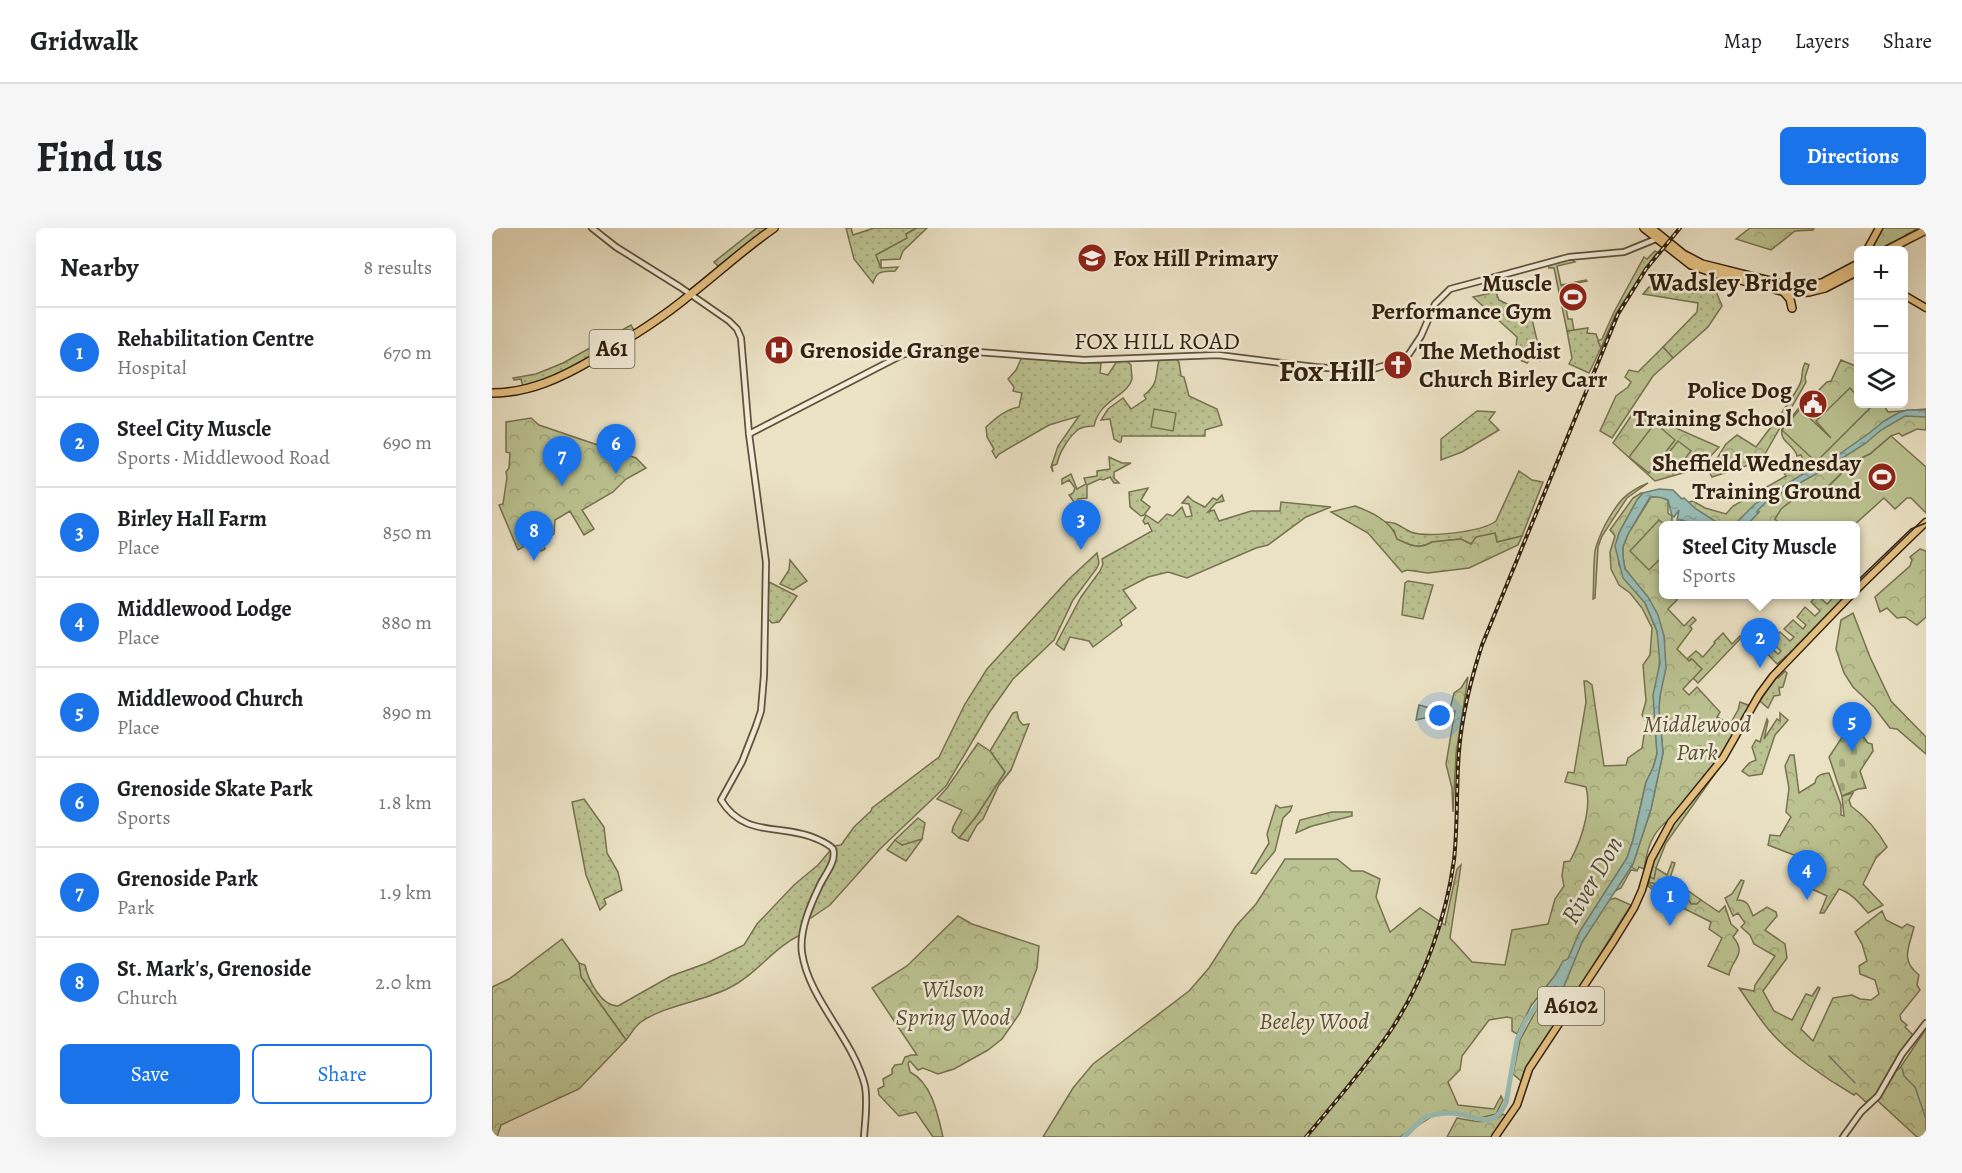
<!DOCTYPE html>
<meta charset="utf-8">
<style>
body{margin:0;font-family:Alegreya,serif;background:#f6f6f6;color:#202124}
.controls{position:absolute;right:18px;top:18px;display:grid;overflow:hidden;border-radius:9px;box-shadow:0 6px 24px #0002}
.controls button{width:54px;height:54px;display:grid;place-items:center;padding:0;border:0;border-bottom:2px solid #e0e0e0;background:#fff;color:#202124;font:30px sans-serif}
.you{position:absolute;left:948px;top:488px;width:21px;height:21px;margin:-15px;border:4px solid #fff;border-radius:50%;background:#1a73e8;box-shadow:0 0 0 9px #1a73e833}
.badge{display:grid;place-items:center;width:39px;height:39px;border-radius:50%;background:#1a73e8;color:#fff;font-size:20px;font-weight:700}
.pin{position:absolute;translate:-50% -50px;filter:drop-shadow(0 2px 3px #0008)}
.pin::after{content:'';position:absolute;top:32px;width:21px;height:18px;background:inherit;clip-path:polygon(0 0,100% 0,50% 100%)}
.popup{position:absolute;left:1167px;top:293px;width:201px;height:78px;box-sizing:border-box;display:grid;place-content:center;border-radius:9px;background:#fff;filter:drop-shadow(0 2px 4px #0005);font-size:20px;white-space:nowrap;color:#757577}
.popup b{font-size:22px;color:#202124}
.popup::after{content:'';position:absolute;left:50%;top:100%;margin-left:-12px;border:12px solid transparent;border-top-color:#fff}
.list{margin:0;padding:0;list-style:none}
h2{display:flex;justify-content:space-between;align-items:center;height:78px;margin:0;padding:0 24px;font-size:26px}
h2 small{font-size:20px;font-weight:400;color:#757577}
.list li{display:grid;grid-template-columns:39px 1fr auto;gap:18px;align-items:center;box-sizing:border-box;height:90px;padding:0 24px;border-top:2px solid #e0e0e0}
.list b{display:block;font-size:22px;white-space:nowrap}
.list p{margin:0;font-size:20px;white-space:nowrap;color:#757577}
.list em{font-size:20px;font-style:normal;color:#757577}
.actions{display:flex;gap:12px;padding:18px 24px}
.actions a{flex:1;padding:14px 0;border:2px solid #1a73e8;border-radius:9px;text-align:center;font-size:21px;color:#1a73e8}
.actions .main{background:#1a73e8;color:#fff}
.icon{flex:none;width:33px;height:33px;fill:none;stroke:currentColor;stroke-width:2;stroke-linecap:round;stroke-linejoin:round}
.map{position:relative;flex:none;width:1434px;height:909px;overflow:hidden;border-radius:9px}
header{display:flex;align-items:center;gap:36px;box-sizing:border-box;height:84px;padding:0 30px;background:#fff;border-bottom:2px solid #e0e0e0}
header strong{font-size:28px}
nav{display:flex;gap:33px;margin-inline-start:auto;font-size:21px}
.intro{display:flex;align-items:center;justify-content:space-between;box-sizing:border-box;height:144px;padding:0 36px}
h1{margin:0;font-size:42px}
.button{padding:15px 27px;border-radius:9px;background:#1a73e8;color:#fff;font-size:21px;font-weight:700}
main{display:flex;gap:36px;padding:0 36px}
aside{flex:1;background:#fff;border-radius:9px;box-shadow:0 6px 24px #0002}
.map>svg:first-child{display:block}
</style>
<header>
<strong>Gridwalk</strong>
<nav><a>Map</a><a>Layers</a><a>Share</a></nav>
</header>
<div class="intro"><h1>Find us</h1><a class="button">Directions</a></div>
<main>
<aside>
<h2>Nearby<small>8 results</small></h2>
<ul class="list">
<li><span class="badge">1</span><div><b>Rehabilitation Centre</b><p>Hospital</p></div><em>670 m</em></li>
<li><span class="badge">2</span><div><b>Steel City Muscle</b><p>Sports · Middlewood Road</p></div><em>690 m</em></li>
<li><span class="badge">3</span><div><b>Birley Hall Farm</b><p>Place</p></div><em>850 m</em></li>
<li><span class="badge">4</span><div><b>Middlewood Lodge</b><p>Place</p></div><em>880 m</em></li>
<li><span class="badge">5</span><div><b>Middlewood Church</b><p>Place</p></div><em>890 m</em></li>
<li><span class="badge">6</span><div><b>Grenoside Skate Park</b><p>Sports</p></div><em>1.8 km</em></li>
<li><span class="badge">7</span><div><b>Grenoside Park</b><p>Park</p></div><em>1.9 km</em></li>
<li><span class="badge">8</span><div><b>St. Mark's, Grenoside</b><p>Church</p></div><em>2.0 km</em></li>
</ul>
<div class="actions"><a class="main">Save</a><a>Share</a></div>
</aside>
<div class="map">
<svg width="1434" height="909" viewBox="0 0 1434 909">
<defs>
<pattern id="grass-dots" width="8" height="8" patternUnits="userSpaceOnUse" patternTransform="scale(1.5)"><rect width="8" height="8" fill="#bcc392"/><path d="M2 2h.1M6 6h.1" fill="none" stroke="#a2a77d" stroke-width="1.8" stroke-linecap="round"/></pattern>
<pattern id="forest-crowns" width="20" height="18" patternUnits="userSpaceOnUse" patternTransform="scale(1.5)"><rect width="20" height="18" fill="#bcc392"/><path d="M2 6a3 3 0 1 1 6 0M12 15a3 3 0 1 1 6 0" fill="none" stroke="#a2a77d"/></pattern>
<pattern id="cemetery-stones" width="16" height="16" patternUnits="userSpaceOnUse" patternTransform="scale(1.5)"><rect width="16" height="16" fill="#bcc392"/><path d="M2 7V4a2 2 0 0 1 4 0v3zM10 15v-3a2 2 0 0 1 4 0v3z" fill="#a2a77d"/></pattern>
<pattern id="water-ripples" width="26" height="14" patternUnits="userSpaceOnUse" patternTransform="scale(1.5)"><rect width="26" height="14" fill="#99beb7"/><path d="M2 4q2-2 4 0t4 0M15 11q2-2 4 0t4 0" fill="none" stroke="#84a39c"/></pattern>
</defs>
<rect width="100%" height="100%" fill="#ece3c6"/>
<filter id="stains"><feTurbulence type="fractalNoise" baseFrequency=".00333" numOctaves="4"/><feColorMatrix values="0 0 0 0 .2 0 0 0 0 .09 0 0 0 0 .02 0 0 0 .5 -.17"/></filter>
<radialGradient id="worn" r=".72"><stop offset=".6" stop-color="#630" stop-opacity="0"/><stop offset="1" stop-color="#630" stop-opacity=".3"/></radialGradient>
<!-- grass -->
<g fill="url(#grass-dots)" stroke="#777250" stroke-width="1.5">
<polygon points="265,0 278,0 227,39 222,34"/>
<path d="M354,0H359L361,7L382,0H425L414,6L416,10L384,27L389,40L406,39L403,43C390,44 385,42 381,55L362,31Z"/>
<polygon points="1157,59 1163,62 1181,63 1183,60 1201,65 1223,61 1230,78 1216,99 1181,130 1171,119 1205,84 1206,75 1151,66"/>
<polygon points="1004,64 1007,72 1015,76 1022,76 1023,81 1039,87 1045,112 1045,127 1049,130 1048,133 1041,128 1035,135 1023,130 1025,109 981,69"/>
<path d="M139,97L143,104C107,125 70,150 31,159L29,151L22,152L21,150L44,146L71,135Z"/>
<polygon points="1096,100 1095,105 1104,106 1109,120 1097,145 1077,136 1080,130 1075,103"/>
<path d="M530,129L609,135L608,145L616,147L625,133H635L639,137C639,141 640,147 640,151C636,168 607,172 602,198C597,198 592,198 587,201C577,208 567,225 565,236L560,238L561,244L559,239L566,218L587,188L557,197L507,226L504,230L500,223L502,221L495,209L494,199C504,190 514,181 527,179L530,165L521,163L522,159L516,151L524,142Z"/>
<path d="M684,131L687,134L689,148L692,149L697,168L725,181L730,197L713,202V208H630L629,214H627L622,211L618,191L609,192L616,181L631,170L639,181L654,171L652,167C667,156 663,148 667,132Z"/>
<polygon points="985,183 1003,184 997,192 1007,202 970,224 949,232 949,211"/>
<polygon points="617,229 630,235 639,235 622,244 622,250 627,255 622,255 618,249 611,252 608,251 595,257 595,270 586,271 586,280 577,267 581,265 583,260 577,252 570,256 570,251 579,246 585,261 594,256 592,250 605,248 605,243 618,241"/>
<path d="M1027,243L1040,252L1051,254L1030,308L1005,314L1003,305L979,316L968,311L940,314C927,322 917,317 904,311L902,303L893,294C906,294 908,299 919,304C935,310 990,304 1004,293Z"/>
<path d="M1156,255L1135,270L1110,308L1106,319L1103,370L1101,371C1102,356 1101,339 1103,323C1105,314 1109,305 1113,297C1126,274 1132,265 1156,255Z"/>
<polygon points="656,260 649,272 658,279 652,287 649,288 638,279 637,264"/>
<polygon points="730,267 732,273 724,275 716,284 722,282 727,293 759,283 788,283 789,274 839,279 814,289 776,317 764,320 695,350 676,344 656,349 631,362 644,380 628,392 630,397 601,419 597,413 578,409 572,422 564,416 589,369 608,343 611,336 610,331 660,303 656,295 653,296 651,293 654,287 666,295 675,286 681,288 690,279 694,289 700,288 697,276 690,275 696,268 701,273 713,279 721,270 725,272"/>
<path d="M605,325L607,335L605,340L581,372L562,412L521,451L497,485L454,558L388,621L338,677L319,690L315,682L308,707C281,720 264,747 237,760C212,773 171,778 149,794C143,798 139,806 134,812L89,749L87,735L93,737C96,752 109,778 126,778L179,748L215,735L252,717L265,696L302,657L326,637L342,618L349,617L362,599L379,583L380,580L447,529L473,476L495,441L577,351Z"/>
<polygon points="298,332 315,353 301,362 288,356 297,342"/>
<polygon points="916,353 941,357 931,391 910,387 913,355"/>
<polygon points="277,354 305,368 287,394 280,395 275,390"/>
<polygon points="1325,367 1335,376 1340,371 1336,367 1348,367 1352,370 1302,422 1285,436 1264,414 1268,410 1286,426 1289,423 1279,414 1288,404 1298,413 1302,409 1292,401 1301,392 1311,401 1314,397 1305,389 1313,379 1323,388 1328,383 1319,374"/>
<polygon points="1231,405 1240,416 1248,408 1250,409 1206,455 1201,450 1209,441 1199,431 1198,433 1195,431 1204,423 1211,429 1223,415 1222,414"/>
<polygon points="1293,443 1295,445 1291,459 1287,460 1288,467 1282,468 1276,480 1268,473 1284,449 1286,450"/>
<polygon points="525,484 527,492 531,497 537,496 519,542 507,557 491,591 485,597 476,613 467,610 485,587 513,544 498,523 521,485"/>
<polygon points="1288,485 1296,492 1283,507 1270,546 1257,548 1250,543 1257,535 1264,532 1260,519 1264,512 1268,514 1275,491 1276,493 1272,511 1285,491 1288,493"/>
<polygon points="92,571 112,599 115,625 126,644 130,662 112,671 114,676 108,682 94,647 80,574"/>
<polygon points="430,611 414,633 395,622 403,612 410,617"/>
<path d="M1180,634L1183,635L1178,650L1209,672L1205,677L1199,676L1195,669C1181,668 1170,655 1157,655L1158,648L1162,650L1164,640L1175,647Z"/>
</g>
<!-- forest -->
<g fill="url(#forest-crowns)" stroke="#777250" stroke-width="1.5">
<polygon points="425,0 435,0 411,23 408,31 389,32 389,40 384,27 415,10 414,6"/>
<polygon points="1258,0 1322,0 1321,2 1303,3 1279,22 1244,11"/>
<polygon points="1390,0 1424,0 1425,1 1389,22 1382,22 1382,18"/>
<polygon points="1163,23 1165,24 1124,85 1109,120 1106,113 1110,111 1122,84 1152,29 1155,31"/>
<polygon points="1071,32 1080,32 1083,34 1065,38 1069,57 1094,52 1095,53 1070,58 1076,91 1080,91 1082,102 1075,103 1062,40 1057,40 1056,36"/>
<polygon points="1171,119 1181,130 1161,148 1120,210 1108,203 1124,168 1136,159 1139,154 1133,149 1137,142 1146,144"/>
<path d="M1349,132L1366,139V176H1391L1396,184L1434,181V202L1425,201L1410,208L1407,205L1399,208L1378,226L1361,234L1326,268L1318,259L1283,291L1289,297L1172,298V366L1181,367L1185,372L1176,381L1192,398L1201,389L1204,392L1198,398L1200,401L1185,421L1197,433L1200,431L1210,441L1191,461L1197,467L1205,459L1228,484L1225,489L1238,496L1246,482L1248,474L1259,478L1231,528L1178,591C1160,603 1155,621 1152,641L1147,639L1145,643L1139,642L1129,660L1123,663L1141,636L1159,581L1171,525L1167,481L1172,408L1144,355L1133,341L1131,329V319L1136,306L1159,269L1168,268L1176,272V285L1180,288V296L1191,292L1195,294L1197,274L1201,273L1213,280L1234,286L1241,278L1294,248L1289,241L1269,233L1220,249L1217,243L1234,216L1245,207L1264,219C1274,205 1305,167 1309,153C1311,146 1309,142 1313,135L1317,137L1313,149L1314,154L1273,226L1287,236L1291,232L1296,243L1313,237L1309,227L1305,228C1303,217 1287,214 1290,201L1310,176L1314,175L1335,154L1339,153Z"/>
<polygon points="1143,182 1227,219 1215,232 1205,241 1163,253 1121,215"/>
<polygon points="39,190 47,197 144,230 154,240 134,251 121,264 90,282 102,301 92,307 78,283 63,292 62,306 50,314 53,321 49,323 42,312 26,322 7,277 11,276 15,249 14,244 17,240 18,225 14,224 14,194"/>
<path d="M1149,265H1151L1145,272L1127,305L1125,318L1127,337L1153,375L1165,403L1168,423L1164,507L1165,526L1161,540L1154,554L1141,612L1135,630L1088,703L1076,731L1039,778L1025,806L1020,803V790L1015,789L997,792L970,828L968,842L956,854L966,877L1002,881L1009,868L1011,872L1004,886L988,890L972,886L945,885L908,909H551L581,860L601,836L697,763L717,740L744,698L764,676L793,631H845L860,643H871L888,651L884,669L898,704L928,680L953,697L965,641L969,637L958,710L980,734L1013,737L1020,702L1056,696L1063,671L1072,658L1070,648L1072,634L1078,633C1089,613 1100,581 1094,559L1073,554L1076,544L1082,545L1094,474L1092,453H1095L1100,457L1112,538L1134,537L1136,530L1150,520L1154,494L1150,487L1154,473L1151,437L1158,427L1160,400L1150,380L1138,365L1127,357L1119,341L1118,324L1123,308L1118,302L1141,270Z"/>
<path d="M863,278C879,284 900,293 905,311C917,317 927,322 940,314L969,311L979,316L984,309L1003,305L1005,314L1030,308L1026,317L977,340L936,345L915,342L910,344L876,305L839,284Z"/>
<polygon points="1428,321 1434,323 1434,389 1425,397 1413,389 1405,390 1395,380 1388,384 1383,369 1418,338 1420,332 1418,329"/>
<polygon points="1361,385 1378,429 1399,473 1434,509 1434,526 1405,501 1398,500 1382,479 1361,459 1352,445 1344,421 1349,392"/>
<polygon points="976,449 964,526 961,584 960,560 954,536 963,483 924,492 927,477 957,485 962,465 969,460"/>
<polygon points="486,515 498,523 513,544 485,587 467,610 460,604 461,599 470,582 445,571 455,560"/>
<path d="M1298,527H1302L1307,565L1323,555C1324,547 1329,546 1337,545L1349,577V587L1352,588L1350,568L1361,565L1357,572L1359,578C1374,589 1386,603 1395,619L1384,630L1371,656L1391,677L1376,685C1368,676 1360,665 1347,661L1332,685H1328L1335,668L1307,655L1315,632L1276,617L1278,607L1288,608L1299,589L1294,584L1297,560L1293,538Z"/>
<path d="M1230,536L1174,615L1164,640L1162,651L1158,649C1160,611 1206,565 1230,536Z"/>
<polygon points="784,577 788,580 800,578 798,583 791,590 783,623 764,646 759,645 777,615 775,606"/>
<polygon points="840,584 860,584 860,588 820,598 804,605 808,592"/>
<polygon points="426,590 433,595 430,611 410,617 403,612"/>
<path d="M1249,652L1252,653L1245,672C1257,672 1257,679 1261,688L1275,679L1284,684L1285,688L1273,702L1293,716L1295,730L1271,763L1282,783L1300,792L1314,766L1320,768L1326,759L1328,760L1309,801L1321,813L1341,770L1360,767L1368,771L1379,772L1387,766L1383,752L1368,746L1367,738L1375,733L1370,716L1363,704L1390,683L1394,692L1410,700L1415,696L1422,699C1417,720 1408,732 1427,747L1425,757L1428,762L1408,787L1409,792L1415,797L1413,799L1421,807C1416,813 1411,820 1407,827C1397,843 1392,864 1374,874L1364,865L1362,867C1336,852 1296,825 1277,802C1266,789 1257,774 1247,760L1262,763L1263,757L1283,728L1262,716L1258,707L1249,699L1253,695L1246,685L1241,688L1233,670L1240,666Z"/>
<path d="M1157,655C1170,654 1181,668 1195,669L1199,676H1205L1209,672L1227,684L1233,678L1239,696L1246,702L1241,709C1256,726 1239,732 1237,747L1216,738L1230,710L1217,701L1219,694L1171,670L1156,658Z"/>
<polygon points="1123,670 1139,677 1085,763 1035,837 1029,853 1021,846 1028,812 1048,775 1072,758 1090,714 1117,672"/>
<path d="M466,688L480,696L547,718L545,740L528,785L510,811L496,822L462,841L446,846L431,840L426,842L418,833L416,835L418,844C440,855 446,887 451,909H441L424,884L407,888L387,867L386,861L392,858L391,851L400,846V841L403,837L410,836L413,829L419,827H425L380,760L415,738Z"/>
<polygon points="70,711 87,735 89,749 134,812 87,861 9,897 5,909 0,909 0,759 17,751"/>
<polygon points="1434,801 1434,909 1425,909 1386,873 1404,843 1408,840"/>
<path d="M1011,886L1015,889L1001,909H955L965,890C982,893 996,898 1011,886Z"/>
</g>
<!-- cemetery -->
<polygon fill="url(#cemetery-stones)" stroke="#777250" stroke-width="1.5" points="1358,497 1365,500 1376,515 1380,516 1381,523 1368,543 1374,560 1366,561 1350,568 1337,529"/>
<!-- pitch -->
<g fill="#bcc392" stroke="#777250" stroke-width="1.5">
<polygon points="1358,160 1366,169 1366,176 1373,176 1378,180 1324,234 1290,202 1308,181 1339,210 1324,193"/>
<polygon points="662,181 684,185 681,203 659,199"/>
<polygon points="1163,195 1183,212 1157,245 1137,229"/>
<polygon points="1399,208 1434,239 1434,285 1419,270 1415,270 1403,281 1392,270 1362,297 1289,297 1283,291 1289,281 1318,259 1327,268 1361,234 1378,226"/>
<polygon points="1186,213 1199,223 1181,246 1168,236"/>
<polygon points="1167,292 1173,297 1172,327 1157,342 1138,323"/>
</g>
<!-- water -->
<g fill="url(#water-ripples)" stroke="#707f74" stroke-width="1.5">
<polygon points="1415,182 1434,182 1434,189 1413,188 1389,202 1374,215 1335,240 1275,273 1265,283 1265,285 1268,283 1255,297 1242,297 1263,276 1314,244 1333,236 1376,206 1392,193 1406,185"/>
<path d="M1167,261L1181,262L1190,271L1192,270L1204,281L1229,297L1195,294L1191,292H1185L1187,282L1182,289L1180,288L1176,272C1169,269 1165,268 1158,269L1136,306L1131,319V329L1133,341L1156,369L1166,387L1172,408L1174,440L1168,468L1167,481L1171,525L1159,581L1141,636L1090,714L1072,758L1066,763L1060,753L1071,733L1076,731L1088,703L1135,630L1141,612L1154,554L1161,540L1165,526L1161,467L1168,435L1165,403L1153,375L1131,350L1123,318L1127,305L1145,272L1151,265Z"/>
</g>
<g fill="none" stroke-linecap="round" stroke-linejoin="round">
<!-- stream -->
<g stroke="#707f74" stroke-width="1.5">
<polyline points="1138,638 1144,642"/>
<polyline points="1158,657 1193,679"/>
<polyline points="1337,828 1363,855"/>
<polyline points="1410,840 1412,848 1423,859 1434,891"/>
</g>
<!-- river -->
<path stroke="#99beb7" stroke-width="5" d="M912,909C919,903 929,890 937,888C945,886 958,884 966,886C987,889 1001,902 1014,875L1025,812L1034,792L1077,734"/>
<!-- tertiary casing -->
<g stroke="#60523d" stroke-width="8">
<g id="tertiary">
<path d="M100,0L124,19L188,59L237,93L245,101L249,110L257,206L274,334L272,447L269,483L264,498L250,534L229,572C253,611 290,595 325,611C331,614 337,616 341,621C345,634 332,647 327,659C318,678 307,703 310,725C317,772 361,810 373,858C376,875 373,893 372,909"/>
<polyline points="257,206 410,127 428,122 444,121 592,132 726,127 823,139 875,143 907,133 917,126 929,108 943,76 958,61 1077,29 1132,24 1164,11"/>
<polyline points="1351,909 1369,884 1386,868 1410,826 1434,795"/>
</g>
</g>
<!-- primary casing -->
<g stroke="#32210f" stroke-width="9">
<g id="primary">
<polyline points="1375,22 1387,0"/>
<polyline points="1412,67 1434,80"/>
<polyline points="1364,362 1434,294"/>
<polyline points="1003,909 1025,877 1037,841 1121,714 1142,680 1150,662 1159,631 1179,594 1231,530 1267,467 1281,448 1360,366"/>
</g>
</g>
<!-- trunk casing -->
<g stroke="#32210f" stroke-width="10">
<g id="trunk">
<polyline points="1152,0 1199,37 1222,45 1297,65 1317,64 1333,60 1366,43"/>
<polyline points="1159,0 1191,26 1210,36 1294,57 1309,58 1330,55 1366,36"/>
<polyline points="1395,22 1434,2"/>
<polyline points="1292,64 1298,71 1300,80"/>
<path d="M0,165C38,165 71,149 103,130C137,111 169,91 199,66C227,44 253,20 282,0"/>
</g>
</g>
<!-- tertiary -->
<use href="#tertiary" stroke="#f3edda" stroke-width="4.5"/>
<!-- primary -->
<use href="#primary" stroke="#e6c283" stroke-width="6"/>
<!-- trunk -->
<use href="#trunk" stroke="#e6c283" stroke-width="7"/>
<!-- tram -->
<polyline stroke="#32210f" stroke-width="1.5" points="1364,354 1419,301 1434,295"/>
<!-- rail casing -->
<g stroke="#32210f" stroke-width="4">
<path id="rail" d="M814,909C843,874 874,839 899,802C932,752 954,691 962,632C966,596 964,560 967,523C970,487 979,451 990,417L1126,86L1154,41L1188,0"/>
</g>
<!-- rail -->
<use href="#rail" stroke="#f3edda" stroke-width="1.5" stroke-dasharray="4.5" stroke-linecap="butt"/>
</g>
<!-- icons -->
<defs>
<g id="school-disc" transform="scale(1.5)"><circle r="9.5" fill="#8f2418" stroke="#f3edda"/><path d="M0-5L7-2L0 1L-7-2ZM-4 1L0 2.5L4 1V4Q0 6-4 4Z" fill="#fff"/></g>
<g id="stadium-disc" transform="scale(1.5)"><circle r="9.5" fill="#8f2418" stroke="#f3edda"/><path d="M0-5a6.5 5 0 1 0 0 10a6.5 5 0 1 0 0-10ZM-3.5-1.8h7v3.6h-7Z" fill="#fff"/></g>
<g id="hospital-disc" transform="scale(1.5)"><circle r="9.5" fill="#8f2418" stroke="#f3edda"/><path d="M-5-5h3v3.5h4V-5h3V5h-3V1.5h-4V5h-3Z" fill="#fff"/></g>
<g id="church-disc" transform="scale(1.5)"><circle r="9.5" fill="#8f2418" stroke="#f3edda"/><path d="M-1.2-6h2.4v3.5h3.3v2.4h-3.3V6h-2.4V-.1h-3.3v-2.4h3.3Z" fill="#fff"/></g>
<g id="civic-disc" transform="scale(1.5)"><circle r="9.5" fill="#8f2418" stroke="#f3edda"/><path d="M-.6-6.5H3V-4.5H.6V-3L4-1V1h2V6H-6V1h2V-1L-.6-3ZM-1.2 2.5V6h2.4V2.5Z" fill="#fff"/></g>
</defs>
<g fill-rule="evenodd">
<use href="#school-disc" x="600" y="30"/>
<use href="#stadium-disc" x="1081" y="69"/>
<use href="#hospital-disc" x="287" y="122"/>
<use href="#church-disc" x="906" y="137"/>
<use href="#civic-disc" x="1321" y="176"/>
<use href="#stadium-disc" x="1390" y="249"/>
</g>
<g text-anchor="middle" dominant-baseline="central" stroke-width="5" stroke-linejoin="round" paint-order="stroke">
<!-- shield labels -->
<g fill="#f3edda" stroke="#6c5e4c" stroke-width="1.5">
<rect x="97.5" y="102" width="45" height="38" rx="4.5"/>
<rect x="1046" y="759" width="66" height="38" rx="4.5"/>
</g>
<g font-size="22" font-weight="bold" fill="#32210f">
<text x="120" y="121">A61</text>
<text x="1079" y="778">A6102</text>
</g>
<!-- poi labels -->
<g font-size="24" font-weight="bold" fill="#32210f" stroke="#f3edda" text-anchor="start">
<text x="621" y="30">Fox Hill Primary</text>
<text x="1060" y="55" text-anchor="end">Muscle<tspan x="1060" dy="28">Performance Gym</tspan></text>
<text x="308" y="122">Grenoside Grange</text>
<text x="927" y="123">The Methodist<tspan x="927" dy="28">Church Birley Carr</tspan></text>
<text x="1300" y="162" text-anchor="end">Police Dog<tspan x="1300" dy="28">Training School</tspan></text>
<text x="1369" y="235" text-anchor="end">Sheffield Wednesday<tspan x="1369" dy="28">Training Ground</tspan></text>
</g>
<!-- street labels -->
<g font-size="24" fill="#32210f" stroke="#f3edda">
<text x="665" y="113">FOX HILL ROAD</text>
</g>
<!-- park labels -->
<g font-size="24" font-style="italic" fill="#5b5236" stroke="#f3edda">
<text x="1205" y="496">Middlewood<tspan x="1205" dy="28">Park</tspan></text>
<text x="461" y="761">Wilson<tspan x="461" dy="28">Spring Wood</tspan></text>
<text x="822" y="793">Beeley Wood</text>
</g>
<!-- neighbourhood labels -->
<g font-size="26" font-weight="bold" fill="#32210f" stroke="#f3edda">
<text x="1241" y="54">Wadsley Bridge</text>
</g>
<!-- water labels -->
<g font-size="26" font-style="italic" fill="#515041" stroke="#f3edda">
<text transform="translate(1100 652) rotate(-60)">River Don</text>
</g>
<!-- district labels -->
<g font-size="30" font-weight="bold" fill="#32210f" stroke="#f3edda">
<text x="835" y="143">Fox Hill</text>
</g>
</g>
<rect width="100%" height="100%" filter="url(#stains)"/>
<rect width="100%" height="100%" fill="url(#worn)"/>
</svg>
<div class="controls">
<button>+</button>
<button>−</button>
<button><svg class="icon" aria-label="layers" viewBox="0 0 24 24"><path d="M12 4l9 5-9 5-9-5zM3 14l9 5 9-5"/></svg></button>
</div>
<div class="you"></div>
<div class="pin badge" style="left:1178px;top:698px">1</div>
<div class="pin badge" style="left:1268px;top:440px">2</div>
<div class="popup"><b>Steel City Muscle</b>Sports</div>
<div class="pin badge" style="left:589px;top:322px">3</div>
<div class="pin badge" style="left:1315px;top:672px">4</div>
<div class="pin badge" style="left:1360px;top:524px">5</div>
<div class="pin badge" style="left:124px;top:246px">6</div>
<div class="pin badge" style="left:70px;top:258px">7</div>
<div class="pin badge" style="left:42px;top:333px">8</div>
</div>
</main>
